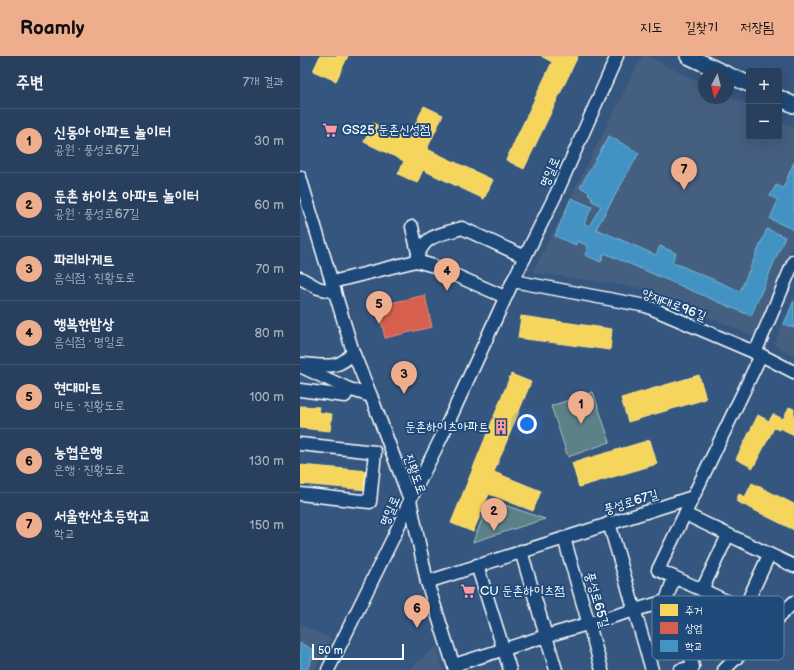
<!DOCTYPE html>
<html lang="ko">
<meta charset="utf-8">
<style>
body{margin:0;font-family:"Balsamiq Sans","Poor Story",sans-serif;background:#344b67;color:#f1f3f6}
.controls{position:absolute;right:12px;top:12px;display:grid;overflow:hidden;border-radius:4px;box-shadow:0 4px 16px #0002}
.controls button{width:36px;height:36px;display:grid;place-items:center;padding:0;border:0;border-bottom:1px solid #445973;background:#28405e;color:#f1f3f6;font:20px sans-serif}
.compass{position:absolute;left:398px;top:12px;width:36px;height:36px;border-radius:50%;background:#28405e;box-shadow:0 4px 16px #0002;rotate:187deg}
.scale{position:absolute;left:12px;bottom:10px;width:92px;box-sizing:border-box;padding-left:4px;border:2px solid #fff;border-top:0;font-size:11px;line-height:14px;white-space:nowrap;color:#fff;-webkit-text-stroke:3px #1f4a7a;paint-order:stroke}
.you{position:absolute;left:227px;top:368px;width:14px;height:14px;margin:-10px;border:3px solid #fff;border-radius:50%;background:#1a73e8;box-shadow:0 0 0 6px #1a73e833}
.badge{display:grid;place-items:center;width:26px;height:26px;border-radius:50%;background:#eead8d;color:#111;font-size:13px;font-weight:700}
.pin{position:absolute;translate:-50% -33px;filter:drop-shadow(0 1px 2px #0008)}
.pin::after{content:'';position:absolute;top:21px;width:14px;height:12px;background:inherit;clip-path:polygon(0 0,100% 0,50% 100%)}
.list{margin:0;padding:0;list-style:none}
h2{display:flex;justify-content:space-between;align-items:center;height:52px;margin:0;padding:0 16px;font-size:17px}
h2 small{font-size:13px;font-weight:400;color:#a5afbc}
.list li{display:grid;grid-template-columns:26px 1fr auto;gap:12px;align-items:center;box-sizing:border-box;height:64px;padding:0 16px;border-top:1px solid #445973}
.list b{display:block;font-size:15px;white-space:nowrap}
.list p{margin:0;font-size:13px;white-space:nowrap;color:#a5afbc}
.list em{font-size:13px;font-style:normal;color:#a5afbc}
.map{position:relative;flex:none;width:494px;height:614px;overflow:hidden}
header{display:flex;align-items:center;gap:24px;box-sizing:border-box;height:56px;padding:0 20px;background:#eead8d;color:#111}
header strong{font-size:19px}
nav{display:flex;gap:22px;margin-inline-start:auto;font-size:14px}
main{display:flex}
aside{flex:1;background:#28405e}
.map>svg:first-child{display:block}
</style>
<header>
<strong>Roamly</strong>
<nav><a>지도</a><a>길찾기</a><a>저장됨</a></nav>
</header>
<main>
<aside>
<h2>주변<small>7개 결과</small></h2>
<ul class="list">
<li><span class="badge">1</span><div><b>신동아 아파트 놀이터</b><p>공원 · 풍성로67길</p></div><em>30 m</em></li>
<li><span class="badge">2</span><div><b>둔촌 하이츠 아파트 놀이터</b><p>공원 · 풍성로67길</p></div><em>60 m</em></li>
<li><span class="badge">3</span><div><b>파리바게트</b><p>음식점 · 진황도로</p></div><em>70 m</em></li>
<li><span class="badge">4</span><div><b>행복한밥상</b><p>음식점 · 명일로</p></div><em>80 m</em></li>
<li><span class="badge">5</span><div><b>현대마트</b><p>마트 · 진황도로</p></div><em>100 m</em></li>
<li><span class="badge">6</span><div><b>농협은행</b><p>은행 · 진황도로</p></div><em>130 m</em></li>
<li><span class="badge">7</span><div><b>서울한산초등학교</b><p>학교</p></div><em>150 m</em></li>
</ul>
</aside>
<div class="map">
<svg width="494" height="614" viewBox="0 0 494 614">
<rect width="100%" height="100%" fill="#35567e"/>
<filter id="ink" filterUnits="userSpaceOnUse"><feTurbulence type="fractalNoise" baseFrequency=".025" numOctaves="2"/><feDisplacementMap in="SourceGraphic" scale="8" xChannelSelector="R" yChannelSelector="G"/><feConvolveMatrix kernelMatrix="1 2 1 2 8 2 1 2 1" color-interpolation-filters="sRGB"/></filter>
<g filter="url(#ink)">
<!-- built -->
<g fill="#445f80">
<polygon points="342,0 347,0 404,28 404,42 428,42 428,39 449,49 449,81 479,81 479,64 494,71 494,186 455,281 340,232 233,216"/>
<polygon points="494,239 494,300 474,289"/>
<polygon points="0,569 31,582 15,614 0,614"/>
<polygon points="137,590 143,614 109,614"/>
</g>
<!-- green -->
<g fill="#5b8187" stroke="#adc0c3">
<polygon points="293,336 310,386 268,401 251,350"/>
<polygon points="190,444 245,463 173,486"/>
</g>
<!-- homes -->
<g fill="#f6d55c" stroke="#f9e28d">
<polygon points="20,0 48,0 36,25 13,15"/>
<polygon points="241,0 278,0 224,113 206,104 252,6"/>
<polygon points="124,50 143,59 127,93 193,124 184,143 123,114 117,127 98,118 104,105 64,86 73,67 108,84"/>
<polygon points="221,260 312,273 310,294 218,282"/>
<polygon points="211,318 231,326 194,416 241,435 233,455 189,438 173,476 151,467"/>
<polygon points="399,319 406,343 328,366 321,342"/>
<polygon points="0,350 19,351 18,356 32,358 30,375 0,372"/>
<polygon points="489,351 494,353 494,379 480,372 479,374 474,372 453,412 436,403 458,359 469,365 473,358 483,363"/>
<polygon points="350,384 357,408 279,431 272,407"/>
<polygon points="0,409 69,415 68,434 0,428"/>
<polygon points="452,427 494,448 494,474 436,445 439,438 445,441"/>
</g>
<!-- shops -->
<polygon fill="#d6604d" stroke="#e29082" points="125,239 132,271 85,282 78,250"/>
<!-- schools -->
<g fill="#4393c3" stroke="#7bb3d5">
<polygon points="309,80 339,97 296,173 356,199 360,190 376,197 372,206 440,235 467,173 485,181 451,260 304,197 301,206 285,199 288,190 277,185 276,189 255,180 271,142 292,151 284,168 289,170 301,150 291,144 293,141 288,138 289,136 280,131"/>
<polygon points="494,106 494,174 470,163 478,144 470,140 476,129 483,132"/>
<polygon points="494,245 494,272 484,268"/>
<polygon points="0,587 15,595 7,614 0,614"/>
</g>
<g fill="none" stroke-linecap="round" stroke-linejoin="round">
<!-- minor casing -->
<g stroke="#fff" stroke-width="15">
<g id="minor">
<polyline points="0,121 53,296 71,340 110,444 127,526 155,614"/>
<polyline points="112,171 118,197"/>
<path d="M116,205C124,178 137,180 162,172L225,201"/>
<polyline points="0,222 18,232 35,236"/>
<polyline points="213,225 346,250 461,299 494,316"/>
<polyline points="32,226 116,205 134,210 205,241"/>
<polyline points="455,297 494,205"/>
<path d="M2,308C23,309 39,315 53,296"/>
<polyline points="0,310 49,333 71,340"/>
<polyline points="0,334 45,340 49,333"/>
<polyline points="0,388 75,396 70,446 0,438"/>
<polyline points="393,441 358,514 473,566"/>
<polyline points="385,458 494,510"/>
<polyline points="309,467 352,614"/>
<polyline points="264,482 302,614"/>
<polyline points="221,495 256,614"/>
<polyline points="177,509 210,614"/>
<polyline points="127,526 393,441 461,299"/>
<polyline points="402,534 428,479"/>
<polyline points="366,545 374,521"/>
<polyline points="444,553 469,499"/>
<polyline points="154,609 246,580 366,545 379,551 393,611 380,614"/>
<polyline points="28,614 95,478 110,444 141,382 213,225 257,136 317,0"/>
<polyline points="424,614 494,546"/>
</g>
</g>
<!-- major casing -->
<g stroke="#fff" stroke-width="18">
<g id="major">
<polyline points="388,0 426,18"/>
<polyline points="428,19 449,28"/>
<polyline points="479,42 494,49"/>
</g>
</g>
<!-- minor -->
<use href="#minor" stroke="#1f4a7a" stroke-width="12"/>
<!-- major -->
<use href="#major" stroke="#1f4a7a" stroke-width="15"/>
</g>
</g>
<!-- icons -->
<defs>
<g id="supermarket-bare" transform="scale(1.2)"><path d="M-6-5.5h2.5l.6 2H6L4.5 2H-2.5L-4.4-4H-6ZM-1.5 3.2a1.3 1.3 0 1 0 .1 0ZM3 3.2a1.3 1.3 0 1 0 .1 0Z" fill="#ff9aa2" stroke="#1f4a7a" stroke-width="2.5" paint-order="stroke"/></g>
<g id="building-bare" transform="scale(1.2)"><path d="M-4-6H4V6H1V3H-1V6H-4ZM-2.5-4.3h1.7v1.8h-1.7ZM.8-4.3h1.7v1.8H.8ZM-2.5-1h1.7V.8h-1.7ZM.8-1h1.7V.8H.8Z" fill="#ff9aa2" stroke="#1f4a7a" stroke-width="2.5" paint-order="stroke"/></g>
</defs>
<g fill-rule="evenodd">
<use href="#supermarket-bare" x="30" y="74"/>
<use href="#building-bare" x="201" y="371"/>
<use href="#supermarket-bare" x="168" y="535"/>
</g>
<g text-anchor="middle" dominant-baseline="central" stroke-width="4" stroke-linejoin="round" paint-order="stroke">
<!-- poi labels -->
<g font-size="13" fill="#fff" stroke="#1f4a7a" text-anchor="start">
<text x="42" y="74">GS25 둔촌신성점</text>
<text x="189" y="371" text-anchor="end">둔촌하이츠아파트</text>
<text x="180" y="535">CU 둔촌하이츠점</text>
</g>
<!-- street labels -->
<g font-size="13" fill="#fff" stroke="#1f4a7a">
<text transform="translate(250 116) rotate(-66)">명일로</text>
<text transform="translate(374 249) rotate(21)">양재대로96길</text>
<text transform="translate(115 418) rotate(70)">진황도로</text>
<text transform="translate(331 446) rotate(-17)">풍성로67길</text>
<text transform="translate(90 455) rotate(-66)">명일로</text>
<text transform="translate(297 544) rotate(74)">풍성로65길</text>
</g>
</g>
<!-- legend -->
<rect x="352" y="540" width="132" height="64" rx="6" fill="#1f4a7a" stroke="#6280a2" stroke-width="1"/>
<rect x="360" y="548" width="18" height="12" fill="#f6d55c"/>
<rect x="360" y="566" width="18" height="12" fill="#d6604d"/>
<rect x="360" y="584" width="18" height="12" fill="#4393c3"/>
<g font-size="11" fill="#fff">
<text x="385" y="558">주거</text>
<text x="385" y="576">상업</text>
<text x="385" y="594">학교</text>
</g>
</svg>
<div class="controls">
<button>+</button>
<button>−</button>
</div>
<svg class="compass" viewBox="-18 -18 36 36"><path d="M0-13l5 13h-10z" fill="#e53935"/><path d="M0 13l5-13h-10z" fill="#a5afbc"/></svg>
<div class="scale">50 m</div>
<div class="you"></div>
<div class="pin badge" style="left:281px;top:368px">1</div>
<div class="pin badge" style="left:194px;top:475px">2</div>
<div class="pin badge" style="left:104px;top:338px">3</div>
<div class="pin badge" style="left:147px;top:235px">4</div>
<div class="pin badge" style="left:79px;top:268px">5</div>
<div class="pin badge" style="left:117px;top:572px">6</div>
<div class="pin badge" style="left:384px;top:134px">7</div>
</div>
</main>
